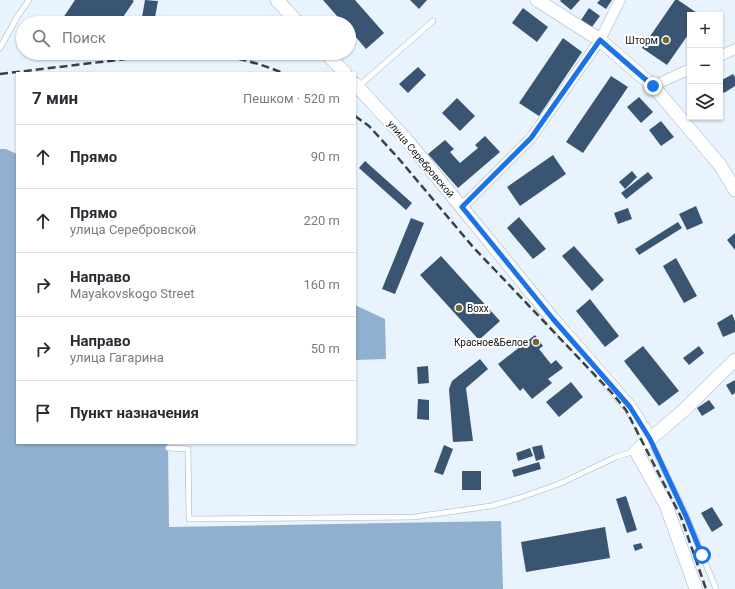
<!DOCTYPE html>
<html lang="ru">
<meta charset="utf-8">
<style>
body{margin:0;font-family:Roboto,sans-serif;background:#f7f7f7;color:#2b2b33}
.controls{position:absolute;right:12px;top:12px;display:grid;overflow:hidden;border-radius:0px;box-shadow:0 1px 3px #0004}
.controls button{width:36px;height:36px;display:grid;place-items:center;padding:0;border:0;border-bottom:1px solid #e1e1e2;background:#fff;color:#2b2b33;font:20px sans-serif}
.stop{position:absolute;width:12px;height:12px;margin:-9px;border:3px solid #1a73e8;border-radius:50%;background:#fff}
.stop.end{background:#1a73e8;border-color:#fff;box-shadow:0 1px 4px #0008}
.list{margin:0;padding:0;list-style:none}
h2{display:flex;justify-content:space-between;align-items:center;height:52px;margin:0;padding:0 16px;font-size:17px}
h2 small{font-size:13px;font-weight:400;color:#7c7c81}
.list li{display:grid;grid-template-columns:26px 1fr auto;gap:12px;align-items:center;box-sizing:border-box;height:64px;padding:0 16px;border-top:1px solid #e1e1e2}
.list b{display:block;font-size:15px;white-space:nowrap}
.list p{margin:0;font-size:13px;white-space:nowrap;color:#7c7c81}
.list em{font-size:13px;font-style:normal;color:#7c7c81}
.icon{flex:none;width:22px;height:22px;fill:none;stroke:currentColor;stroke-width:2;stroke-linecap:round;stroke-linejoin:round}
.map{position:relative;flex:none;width:735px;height:589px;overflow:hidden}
.search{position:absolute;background:#fff;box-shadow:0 1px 3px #0004;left:16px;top:16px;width:340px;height:44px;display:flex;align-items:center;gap:10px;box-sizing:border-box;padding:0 14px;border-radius:22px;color:#7c7c81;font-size:15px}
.panel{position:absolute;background:#fff;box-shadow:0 1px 3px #0004;left:16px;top:72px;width:340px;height:372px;border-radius:0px}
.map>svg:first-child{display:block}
</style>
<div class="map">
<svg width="735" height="589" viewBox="0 0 735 589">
<rect width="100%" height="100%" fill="#e9f3fe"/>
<!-- water -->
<g fill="#91afce">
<polygon points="0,149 6,149 17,154 17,443 168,443 169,527 501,521 503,589 0,589"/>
<polygon points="355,305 385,319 386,359 355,360"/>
</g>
<!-- building -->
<g fill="#3a5571">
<polygon points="75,0 132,0 134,1 119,23 69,23 63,18"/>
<polygon points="145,0 158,1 154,23 141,23"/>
<polygon points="323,0 355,0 384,33 366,49 349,29 349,23 343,23"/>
<polygon points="410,0 427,0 419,9"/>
<polygon points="561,0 580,0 571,10 560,1"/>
<polygon points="600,0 612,0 606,9 597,3"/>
<polygon points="675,0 678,0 700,15 690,15 690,32 667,65 642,48"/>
<polygon points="523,8 548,27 537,42 512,23"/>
<polygon points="589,8 600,16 592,27 581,20"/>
<polygon points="563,38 582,52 539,116 519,103"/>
<polygon points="418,67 426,75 408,93 399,84"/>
<polygon points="733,74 735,77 735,86 724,93 720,87 720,81"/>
<polygon points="611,76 628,87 583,153 566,142"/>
<polygon points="639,97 653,112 641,123 627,107"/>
<polygon points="457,98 475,116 460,131 442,113"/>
<polygon points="661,121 674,137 661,146 649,130"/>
<polygon points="485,136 500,152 458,188 428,154 445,140 454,149 450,152 460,163 478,148 475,145"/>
<polygon points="553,155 566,174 520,206 507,187"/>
<polygon points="365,161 412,203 406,210 359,168"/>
<polygon points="632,171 637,177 625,189 619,182"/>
<polygon points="648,172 653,178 626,199 621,193"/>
<polygon points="696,206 703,223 687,230 679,214"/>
<polygon points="628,208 632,219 618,224 614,213"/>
<polygon points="519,217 546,249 533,259 507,228"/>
<polygon points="411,218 424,223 395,294 382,289"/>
<polygon points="678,222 682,228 639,255 635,249"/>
<polygon points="735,233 735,250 727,240"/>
<polygon points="574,246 604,280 592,291 562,256"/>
<polygon points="441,256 500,321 479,340 420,275"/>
<polygon points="676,258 697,296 684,303 663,266"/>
<polygon points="590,299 619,336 605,347 576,311"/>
<polygon points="732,314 735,321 735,332 723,337 717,323"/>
<polygon points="535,335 543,346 539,349 551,364 556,360 563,368 548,379 552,383 532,399 523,388 520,391 498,364"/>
<polygon points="643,346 679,391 659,406 624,361"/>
<polygon points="699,346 704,353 689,365 683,358"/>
<polygon points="480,359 488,369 466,388 473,441 453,442 449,389 452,381"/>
<polygon points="428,366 429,383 418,384 417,367"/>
<polygon points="735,380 735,393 732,395 726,385"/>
<polygon points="571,382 583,397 559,417 546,402"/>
<polygon points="418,399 429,400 429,420 417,419"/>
<polygon points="709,400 715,408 702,416 697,408"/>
<polygon points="444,445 453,449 443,475 434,472"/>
<polygon points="542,445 545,458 536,461 532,447"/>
<polygon points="530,448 533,456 518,461 516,453"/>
<polygon points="539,462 541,469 514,477 512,470"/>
<rect x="462" y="471" width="19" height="19"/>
<polygon points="626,496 637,530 627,533 616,499"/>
<polygon points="712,507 723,525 712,532 701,513"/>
<polygon points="605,527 610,558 526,572 521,542"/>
<polygon points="641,543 643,548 635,551 633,545"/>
</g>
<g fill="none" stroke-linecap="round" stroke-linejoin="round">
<!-- lane casing -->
<g stroke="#a2b2c2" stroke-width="6">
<g id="lane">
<polyline points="0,48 17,17 29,0"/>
<polyline points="359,86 433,21"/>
<polyline points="650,440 686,515 716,589"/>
<polyline points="168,448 188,449 189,519 414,517 491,506 519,498 559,484 616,457 635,451"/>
</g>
</g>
<!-- street casing -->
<g stroke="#a2b2c2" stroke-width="11">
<g id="street">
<polyline points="720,56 735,49"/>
<polyline points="653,86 690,69"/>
<polyline points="462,207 531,138 600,40 620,0"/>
</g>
</g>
<!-- secondary casing -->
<g stroke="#a2b2c2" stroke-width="14">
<g id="secondary">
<polyline points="277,0 298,23"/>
<polyline points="537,0 600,40 653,86 720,165 735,190"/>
<polyline points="326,53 345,73"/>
<polyline points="355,84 405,138 553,319 630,407 650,439"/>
<polyline points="696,589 666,505 636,451 684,410 735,360"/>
</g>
</g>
<!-- lane -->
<use href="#lane" stroke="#fff" stroke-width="5"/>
<!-- street -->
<use href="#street" stroke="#fff" stroke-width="10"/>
<!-- secondary -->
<use href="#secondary" stroke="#fff" stroke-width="13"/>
<!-- rail -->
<g stroke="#3a4047" stroke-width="2.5" stroke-dasharray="8 4" stroke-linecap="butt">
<path d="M203,53C232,56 256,62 283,73"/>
<polyline points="0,74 176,53"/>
<polyline points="355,116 369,126 399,159 473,247 612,393 626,410 681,517 706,589"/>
</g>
</g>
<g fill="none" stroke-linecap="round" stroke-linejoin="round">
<!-- route -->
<polyline stroke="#1a73e8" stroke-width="5" points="653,86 600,40 531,138 462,207 553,319 630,407 650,439 686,516 702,555"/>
</g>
<!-- markers -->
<g fill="#726835" stroke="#fff" stroke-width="1.5">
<circle cx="666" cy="40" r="4"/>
<circle cx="459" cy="308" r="4"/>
<circle cx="536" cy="342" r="4"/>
</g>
<g text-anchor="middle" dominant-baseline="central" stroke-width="4" stroke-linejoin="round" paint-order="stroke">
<!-- poi labels -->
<g font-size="10" fill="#0f141a" stroke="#fff" text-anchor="end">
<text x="658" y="40">Шторм</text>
<text x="467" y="308" text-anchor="start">Boxx</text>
<text x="528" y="342">Красное&amp;Белое</text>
</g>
<!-- street labels -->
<g font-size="10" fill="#0f141a" stroke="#fff">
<text transform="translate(421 159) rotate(50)">улица Серебровской</text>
</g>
</g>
</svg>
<div class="controls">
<button>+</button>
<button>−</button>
<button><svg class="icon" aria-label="layers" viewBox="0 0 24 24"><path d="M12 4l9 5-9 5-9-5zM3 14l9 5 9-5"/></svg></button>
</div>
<div class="stop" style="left:702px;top:555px"></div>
<div class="stop end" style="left:653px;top:86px"></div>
<div class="search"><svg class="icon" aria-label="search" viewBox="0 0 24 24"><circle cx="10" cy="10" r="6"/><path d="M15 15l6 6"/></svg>Поиск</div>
<section class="panel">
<h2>7 мин<small>Пешком · 520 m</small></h2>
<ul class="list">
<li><svg class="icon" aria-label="ahead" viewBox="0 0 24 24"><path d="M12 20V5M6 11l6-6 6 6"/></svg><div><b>Прямо</b></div><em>90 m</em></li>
<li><svg class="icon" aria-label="ahead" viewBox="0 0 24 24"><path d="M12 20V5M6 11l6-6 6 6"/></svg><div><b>Прямо</b><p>улица Серебровской</p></div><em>220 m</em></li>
<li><svg class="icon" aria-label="right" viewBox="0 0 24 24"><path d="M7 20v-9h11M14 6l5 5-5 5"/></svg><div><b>Направо</b><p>Mayakovskogo Street</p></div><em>160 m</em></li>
<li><svg class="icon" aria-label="right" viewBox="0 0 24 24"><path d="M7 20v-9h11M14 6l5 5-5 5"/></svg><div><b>Направо</b><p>улица Гагарина</p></div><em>50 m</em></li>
<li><svg class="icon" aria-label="arrive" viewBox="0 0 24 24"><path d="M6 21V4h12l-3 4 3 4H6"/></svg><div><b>Пункт назначения</b></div></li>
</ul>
</section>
</div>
